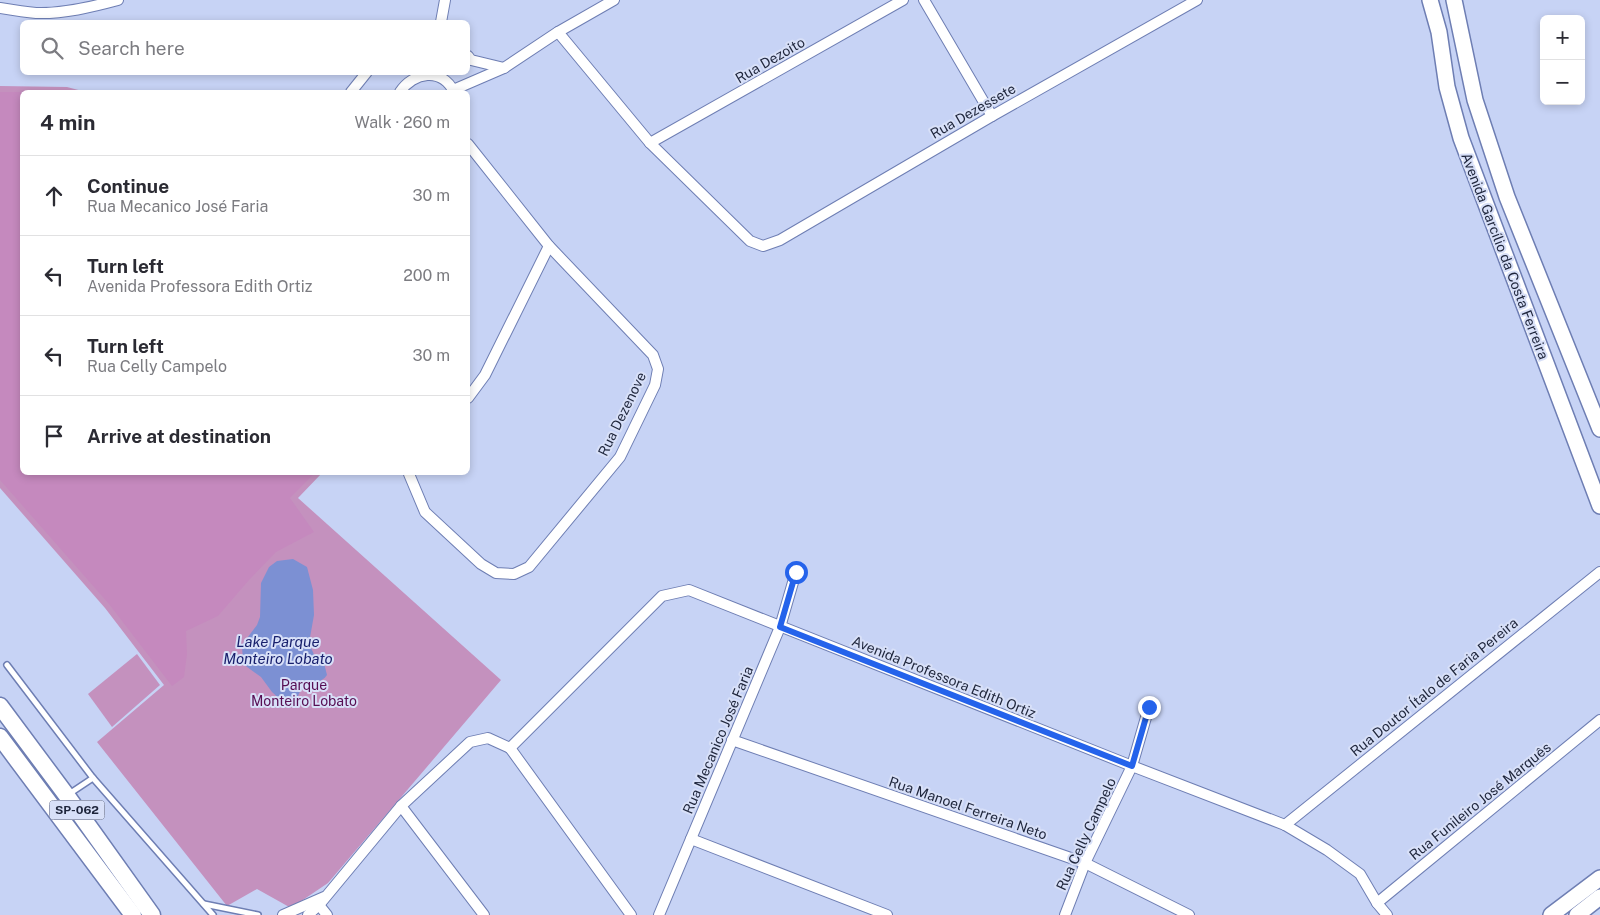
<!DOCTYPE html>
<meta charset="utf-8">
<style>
body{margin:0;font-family:"Public Sans",sans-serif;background:#f2f2f3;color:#2b2b33}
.controls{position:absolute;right:15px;top:15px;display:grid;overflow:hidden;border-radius:8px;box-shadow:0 2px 8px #0003}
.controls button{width:45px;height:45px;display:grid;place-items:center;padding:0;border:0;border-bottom:1px solid #e1e1e2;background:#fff;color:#2b2b33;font:25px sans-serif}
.stop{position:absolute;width:15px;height:15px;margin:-11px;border:4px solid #2563eb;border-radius:50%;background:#fff}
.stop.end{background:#2563eb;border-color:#fff;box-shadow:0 1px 5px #0008}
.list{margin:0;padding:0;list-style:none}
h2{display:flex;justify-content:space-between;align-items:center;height:65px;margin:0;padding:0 20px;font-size:21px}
h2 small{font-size:16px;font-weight:400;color:#7c7c81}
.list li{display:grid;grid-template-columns:32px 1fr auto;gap:15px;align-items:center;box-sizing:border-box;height:80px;padding:0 20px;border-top:1px solid #e1e1e2}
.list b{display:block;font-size:19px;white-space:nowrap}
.list p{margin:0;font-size:16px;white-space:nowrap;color:#7c7c81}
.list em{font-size:16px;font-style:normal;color:#7c7c81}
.icon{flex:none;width:28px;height:28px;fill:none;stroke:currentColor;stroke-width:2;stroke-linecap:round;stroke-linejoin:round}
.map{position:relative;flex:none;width:1600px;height:915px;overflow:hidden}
.search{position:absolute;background:#fff;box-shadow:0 2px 8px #0003;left:20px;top:20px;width:450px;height:55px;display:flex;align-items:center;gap:12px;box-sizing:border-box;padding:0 18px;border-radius:8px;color:#7c7c81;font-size:19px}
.panel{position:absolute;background:#fff;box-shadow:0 2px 8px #0003;left:20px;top:90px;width:450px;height:385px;border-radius:8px}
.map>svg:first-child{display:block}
</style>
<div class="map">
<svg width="1600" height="915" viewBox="0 0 1600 915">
<rect width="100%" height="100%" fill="#c7d3f5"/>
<!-- green -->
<g fill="#c491be">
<polygon points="0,86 67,87 86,92 22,92 22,472 322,473 298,498 501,680 328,883 291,908 257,889 227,906 97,742 164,685 105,608 0,488"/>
<polygon points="137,654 160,685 112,727 88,694"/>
</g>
<!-- forest -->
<polygon fill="#c589be" points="0,92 37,92 22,92 22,472 315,473 290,498 314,532 276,552 249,580 218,616 186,631 187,654 184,677 172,686 109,604 0,480"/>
<!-- water -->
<path fill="#7c90d3" d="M293,559L307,567L313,590L314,615L309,643L315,657L324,663L327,675C321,684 310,682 302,689C299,692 297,699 295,704L286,705L272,692L261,677L243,664L242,645L257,625L260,617L261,583L269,567L277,561Z"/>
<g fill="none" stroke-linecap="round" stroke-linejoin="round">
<!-- lane casing -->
<g stroke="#6e7eb3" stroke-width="8">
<g id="lane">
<polyline points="7,665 93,778 213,915"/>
<polyline points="69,794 93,778"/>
<polyline points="204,904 258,915"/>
</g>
</g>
<!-- street casing -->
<g stroke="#6e7eb3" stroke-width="12">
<g id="street">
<polyline points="924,0 992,116"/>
<path d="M0,8C12,10 24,12 36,13C63,14 92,7 118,0"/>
<polyline points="441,22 445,0"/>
<polyline points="558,32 650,143 750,241 763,246 780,240 992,116 1197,0"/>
<polyline points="468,56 471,60 504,68"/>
<polyline points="453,90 504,68 558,32 614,0"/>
<polyline points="351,92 367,72"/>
<path d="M400,92C413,72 442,67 454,92"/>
<polyline points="650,143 903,0"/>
<polyline points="468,398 485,375 549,246"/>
<polyline points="410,472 409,474 425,512 481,564 496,573 514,574 529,567 620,457 655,385 658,369 653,355 549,246 468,144"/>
<polyline points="732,740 1085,863 1189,915"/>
<polyline points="510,748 662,596 689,590 1132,766 1285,825 1327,850 1360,874 1377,903 1387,915"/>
<polyline points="510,748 631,915"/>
<polyline points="401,806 484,915"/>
<polyline points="1285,825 1600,572"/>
<polyline points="691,839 887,915"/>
<polyline points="1377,903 1600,720"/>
<polyline points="319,905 327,915"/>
<polyline points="283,915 324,897"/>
<polyline points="308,915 319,905 401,806 470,742 488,738 510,748"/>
<polyline points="659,915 780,627 796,572"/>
<polyline points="1065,915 1085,863 1132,766 1149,707"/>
</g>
</g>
<!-- secondary casing -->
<g stroke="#6e7eb3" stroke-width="18">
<g id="secondary">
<polyline points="1430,0 1439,32 1447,87 1461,138 1600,506"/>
<polyline points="1454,0 1475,100 1507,197 1600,429"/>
<polyline points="1551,915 1600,878"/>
<polyline points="1577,915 1600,897"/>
</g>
</g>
<!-- primary casing -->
<g stroke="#6e7eb3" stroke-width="19">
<g id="primary">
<polyline points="0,706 67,796 152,915"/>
<polyline points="0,737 133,915"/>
</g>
</g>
<!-- lane -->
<use href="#lane" stroke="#fff" stroke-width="5"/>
<!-- street -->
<use href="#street" stroke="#fff" stroke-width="10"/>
<!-- secondary -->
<use href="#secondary" stroke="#fff" stroke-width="15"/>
<!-- primary -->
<use href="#primary" stroke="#fff" stroke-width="16"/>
</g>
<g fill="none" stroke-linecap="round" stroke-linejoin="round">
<!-- route -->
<polyline stroke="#2563eb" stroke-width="6" points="796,572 780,627 1132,766 1149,707"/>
</g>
<g text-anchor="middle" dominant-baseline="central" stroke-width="4" stroke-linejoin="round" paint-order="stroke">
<!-- shield labels -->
<rect fill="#d8e0f8" stroke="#565d74" stroke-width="1" x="49.5" y="800.5" width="55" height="19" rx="4"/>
<g font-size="12" font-weight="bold" fill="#1e253b">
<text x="77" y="810">SP-062</text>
</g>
<!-- street labels -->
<g font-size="14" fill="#1e253b" stroke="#d8e0f8">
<text transform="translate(770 60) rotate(-30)">Rua Dezoito</text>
<text transform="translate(973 111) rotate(-30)">Rua Dezessete</text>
<text transform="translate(1505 256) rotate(69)">Avenida Garcílio da Costa Ferreira</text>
<text transform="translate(622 414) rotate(-64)">Rua Dezenove</text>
<text transform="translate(944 677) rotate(22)">Avenida Professora Edith Ortiz</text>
<text transform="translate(1434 687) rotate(-39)">Rua Doutor Ítalo de Faria Pereira</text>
<text transform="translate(718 740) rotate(-67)">Rua Mecanico José Faria</text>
<text transform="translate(1480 801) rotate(-39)">Rua Funileiro José Marquês</text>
<text transform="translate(968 808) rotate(19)">Rua Manoel Ferreira Neto</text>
<text transform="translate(1086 834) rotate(-65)">Rua Celly Campelo</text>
</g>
<!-- park labels -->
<g font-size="14" fill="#570e53" stroke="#d8e0f8">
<text x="304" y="685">Parque<tspan x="304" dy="16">Monteiro Lobato</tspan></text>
</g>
<!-- water labels -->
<g font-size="15" font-style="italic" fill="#171f6c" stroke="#d8e0f8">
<text x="278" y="641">Lake Parque<tspan x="278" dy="17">Monteiro Lobato</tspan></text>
</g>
</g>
</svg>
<div class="controls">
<button>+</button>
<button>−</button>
</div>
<div class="stop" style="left:796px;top:572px"></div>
<div class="stop end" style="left:1149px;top:707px"></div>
<div class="search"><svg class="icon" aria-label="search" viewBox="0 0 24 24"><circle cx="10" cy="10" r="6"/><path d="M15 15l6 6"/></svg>Search here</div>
<section class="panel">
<h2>4 min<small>Walk · 260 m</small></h2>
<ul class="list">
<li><svg class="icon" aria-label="ahead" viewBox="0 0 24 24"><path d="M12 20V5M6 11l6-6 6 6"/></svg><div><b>Continue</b><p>Rua Mecanico José Faria</p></div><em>30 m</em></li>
<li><svg class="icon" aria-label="left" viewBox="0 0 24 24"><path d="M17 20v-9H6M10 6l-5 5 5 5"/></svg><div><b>Turn left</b><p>Avenida Professora Edith Ortiz</p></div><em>200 m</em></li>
<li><svg class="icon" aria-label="left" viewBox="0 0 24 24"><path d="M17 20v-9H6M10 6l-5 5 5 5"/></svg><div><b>Turn left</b><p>Rua Celly Campelo</p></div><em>30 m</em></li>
<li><svg class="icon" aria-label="arrive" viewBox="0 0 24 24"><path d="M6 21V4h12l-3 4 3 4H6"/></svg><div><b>Arrive at destination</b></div></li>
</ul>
</section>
</div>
